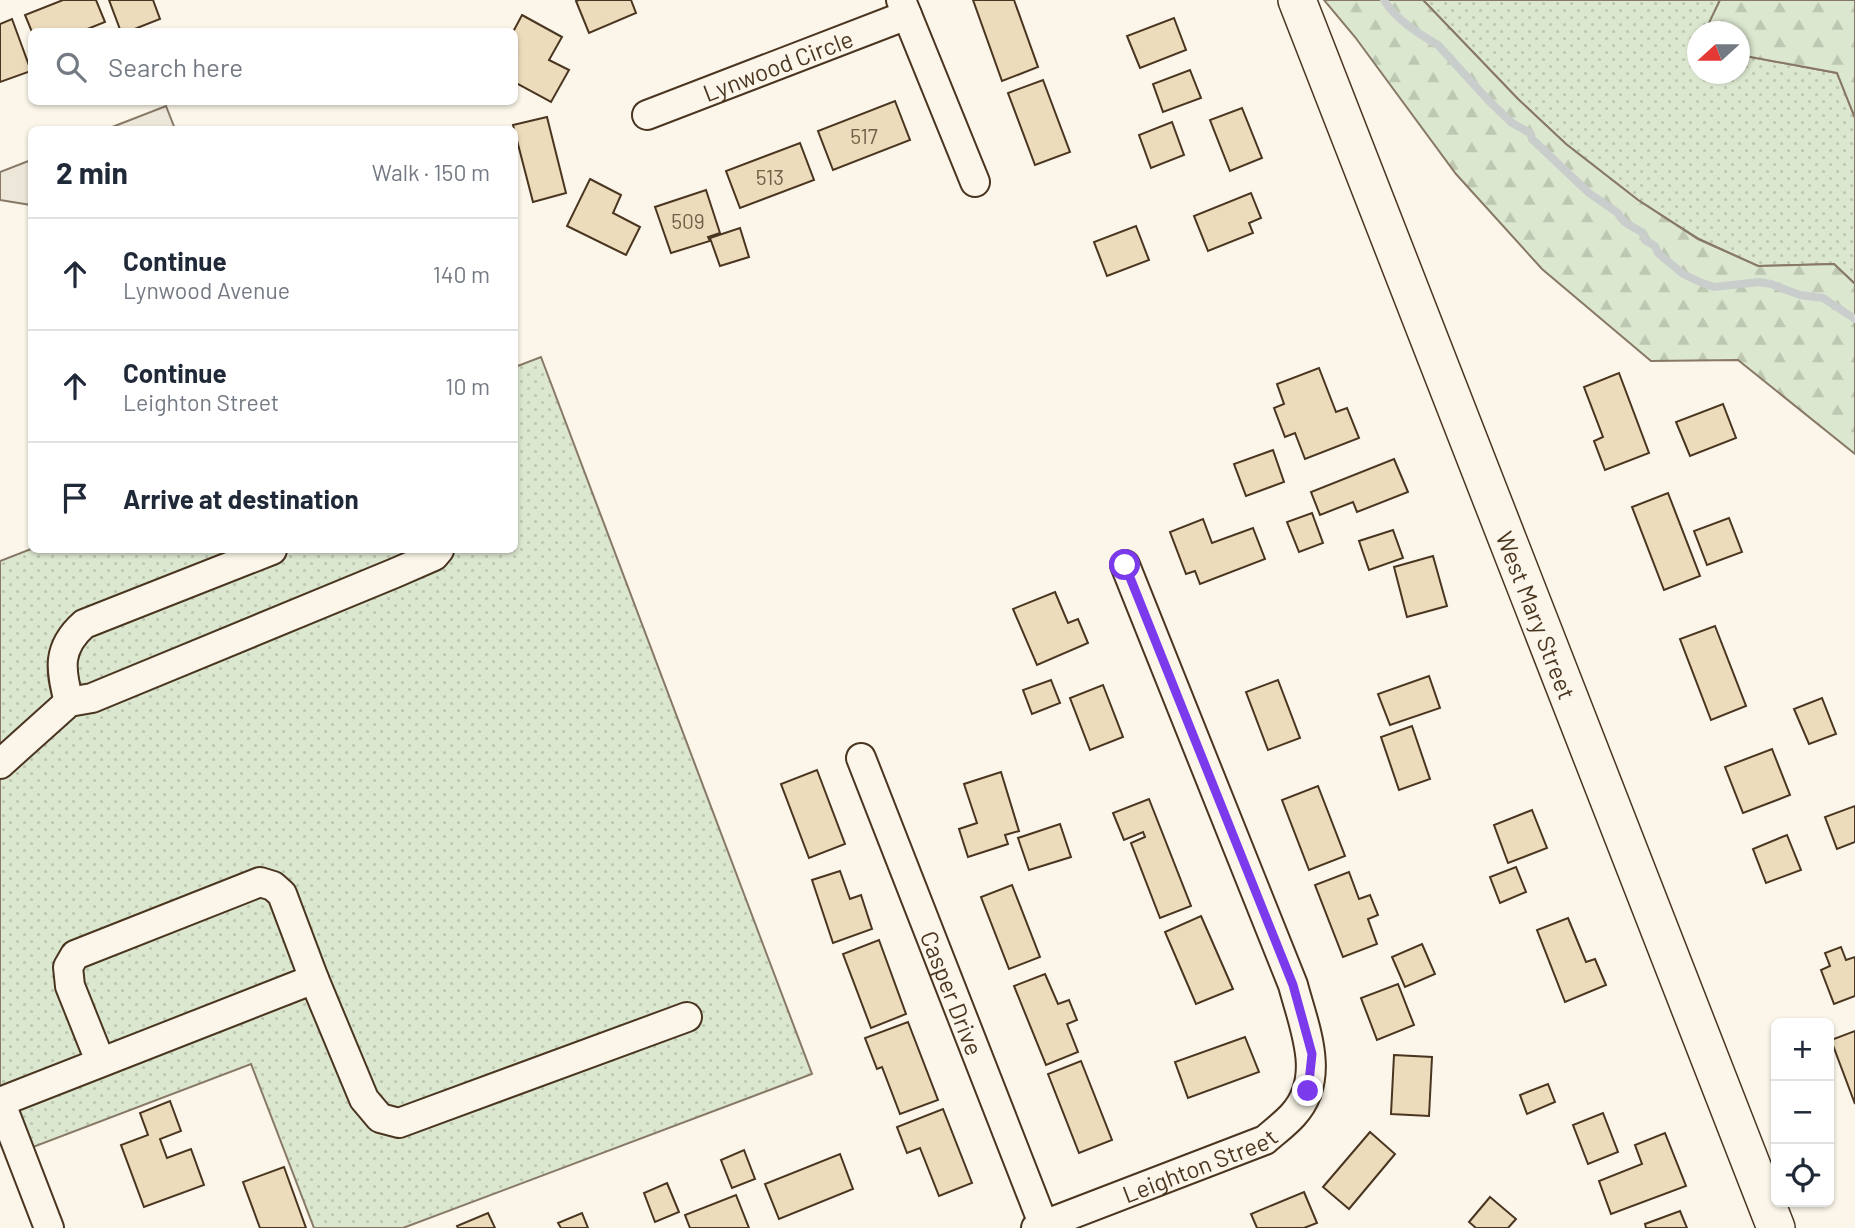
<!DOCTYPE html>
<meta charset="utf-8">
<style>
body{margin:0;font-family:Barlow,sans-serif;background:#f2f2f3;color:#1f2937}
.controls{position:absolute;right:21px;bottom:21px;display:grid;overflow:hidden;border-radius:10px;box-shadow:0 2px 5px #0004}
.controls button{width:63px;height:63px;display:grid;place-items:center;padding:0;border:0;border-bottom:2px solid #e0e1e3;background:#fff;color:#1f2937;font:35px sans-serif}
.compass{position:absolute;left:1687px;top:21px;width:63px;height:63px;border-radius:50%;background:#fff;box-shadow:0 2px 5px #0004;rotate:249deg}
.stop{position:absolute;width:21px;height:21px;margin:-16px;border:5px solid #7c3aed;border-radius:50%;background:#fff}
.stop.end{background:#7c3aed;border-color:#fff;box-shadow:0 2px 7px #0008}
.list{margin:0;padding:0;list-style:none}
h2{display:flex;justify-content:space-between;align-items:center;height:91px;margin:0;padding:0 28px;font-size:30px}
h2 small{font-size:23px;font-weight:400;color:#747a83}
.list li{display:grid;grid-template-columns:46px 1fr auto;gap:21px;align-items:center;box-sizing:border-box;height:112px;padding:0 28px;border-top:2px solid #e0e1e3}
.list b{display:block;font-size:26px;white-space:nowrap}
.list p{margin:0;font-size:23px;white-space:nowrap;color:#747a83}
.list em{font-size:23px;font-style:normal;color:#747a83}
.icon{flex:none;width:38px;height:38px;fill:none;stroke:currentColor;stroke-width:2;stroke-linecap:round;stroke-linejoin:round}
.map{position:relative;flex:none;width:1855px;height:1228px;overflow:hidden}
.search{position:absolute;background:#fff;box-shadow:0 2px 5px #0004;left:28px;top:28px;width:490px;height:77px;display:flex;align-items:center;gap:18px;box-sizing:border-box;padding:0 24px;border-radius:10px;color:#747a83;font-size:26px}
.panel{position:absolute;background:#fff;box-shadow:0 2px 5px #0004;left:28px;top:126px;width:490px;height:427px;border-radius:10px}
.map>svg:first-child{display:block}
</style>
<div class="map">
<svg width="1855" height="1228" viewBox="0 0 1855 1228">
<defs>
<pattern id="grass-dots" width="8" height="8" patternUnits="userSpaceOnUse" patternTransform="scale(1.75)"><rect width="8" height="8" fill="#dce7d0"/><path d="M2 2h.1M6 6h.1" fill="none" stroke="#bec7b2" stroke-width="1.8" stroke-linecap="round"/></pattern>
<pattern id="forest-firs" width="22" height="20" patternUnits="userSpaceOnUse" patternTransform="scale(1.75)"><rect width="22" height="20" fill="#dce7d0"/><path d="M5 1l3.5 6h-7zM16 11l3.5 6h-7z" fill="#bec7b2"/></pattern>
</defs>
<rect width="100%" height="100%" fill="#fbf6e9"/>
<!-- grass -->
<g fill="url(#grass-dots)" stroke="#887966" stroke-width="2">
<polygon points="1423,0 1720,0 1706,31 1698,32 1698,74 1740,74 1740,55 1837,73 1855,118 1855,284 1834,264 1758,266 1699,239 1638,200 1566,144 1518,99"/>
<polygon points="541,357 812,1074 403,1228 314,1228 251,1064 20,1152 0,1101 0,561 31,549 514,550 515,367"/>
</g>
<!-- forest -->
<g fill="url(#forest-firs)" stroke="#887966" stroke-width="2">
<polygon points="1324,0 1423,0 1518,99 1566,144 1638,200 1698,239 1758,266 1834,264 1855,284 1855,454 1738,360 1651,361 1542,269 1456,174 1355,37"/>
<polygon points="1720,0 1855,0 1855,118 1837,73 1740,55 1740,32 1705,31"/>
</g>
<!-- parking -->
<g fill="#ede7d9" stroke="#887966" stroke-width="2">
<polygon points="166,106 175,129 107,129"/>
<polygon points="31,160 31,205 0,200 0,172"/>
</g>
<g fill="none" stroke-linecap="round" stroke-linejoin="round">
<!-- stream -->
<path stroke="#c9cecd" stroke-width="8" d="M1384,0C1395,19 1419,34 1438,45L1488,100L1512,123L1530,133L1532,139L1589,193L1618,213C1622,223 1633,227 1642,232L1645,240L1655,246L1658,253L1683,274L1702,283L1714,287L1759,282L1771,284L1800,295L1823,298L1855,319"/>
</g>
<!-- building -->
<g fill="#ecdcbc" stroke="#4a3520" stroke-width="2">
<polygon points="63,0 96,0 105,22 80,32 32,32 25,15"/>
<polygon points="109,0 153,0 160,19 127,32 121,32"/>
<polygon points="579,0 631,0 636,13 589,33 576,1"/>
<polygon points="973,0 1014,0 1038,67 1002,81"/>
<polygon points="522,15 562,37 549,60 569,70 551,102 514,82 514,59 517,54 514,52 513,32"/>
<polygon points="1174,18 1186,50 1140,68 1127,36"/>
<polygon points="12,19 31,71 0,82 0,24"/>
<polygon points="1190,70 1201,98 1163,112 1153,84"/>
<polygon points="1043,80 1070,152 1035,165 1008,93"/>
<polygon points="895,101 910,140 833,170 818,131"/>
<polygon points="1242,108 1262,158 1230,171 1210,120"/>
<polygon points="547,117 566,193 533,202 513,125"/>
<polygon points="1172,122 1184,155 1151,168 1139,135"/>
<polygon points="800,143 814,180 740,208 726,171"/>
<polygon points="590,179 621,195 613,213 640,227 626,255 567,226"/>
<polygon points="706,190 720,233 708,237 710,241 671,253 655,207"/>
<polygon points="1251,193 1261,218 1249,223 1253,233 1208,251 1194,216"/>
<polygon points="1136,226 1149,260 1107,276 1094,242"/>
<polygon points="740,228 749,257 720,266 710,238"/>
<polygon points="1319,368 1336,412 1347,408 1359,438 1305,459 1295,433 1285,437 1274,408 1284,404 1277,384"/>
<polygon points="1619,373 1649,453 1605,470 1594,441 1603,437 1584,387"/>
<polygon points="1723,404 1736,438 1690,456 1676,422"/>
<polygon points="1273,450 1284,482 1246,496 1234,464"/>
<polygon points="1394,459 1408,492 1357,512 1353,502 1320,515 1311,492"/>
<polygon points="1668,493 1700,576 1664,590 1632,507"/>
<polygon points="1312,513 1323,543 1299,552 1287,522"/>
<polygon points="1729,518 1742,552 1707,565 1694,531"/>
<polygon points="1203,519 1212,543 1253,528 1265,559 1200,584 1195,571 1186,574 1170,532"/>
<polygon points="1393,530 1403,558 1369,570 1359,541"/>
<polygon points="1433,556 1447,606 1407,617 1394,567"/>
<polygon points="1055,592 1068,623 1078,619 1088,643 1037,665 1013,609"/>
<polygon points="1715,626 1746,706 1711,720 1680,639"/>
<polygon points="1429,676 1440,708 1390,725 1378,694"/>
<polygon points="1051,680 1060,703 1032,714 1023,690"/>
<polygon points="1278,680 1300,738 1268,750 1246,692"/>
<polygon points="1103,685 1123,737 1090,750 1070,698"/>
<polygon points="1822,698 1836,734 1809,744 1794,709"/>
<polygon points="1412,726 1430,779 1399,790 1381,737"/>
<polygon points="1772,749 1790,795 1743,813 1725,767"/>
<polygon points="817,770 845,844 809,858 781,784"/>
<polygon points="1001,772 1019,831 1005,835 1008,844 968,857 959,829 977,823 964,784"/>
<polygon points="1318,786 1345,856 1309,870 1282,800"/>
<polygon points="1149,799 1191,906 1160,918 1131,843 1145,837 1143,832 1124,840 1113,813"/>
<polygon points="1855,806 1855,842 1837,849 1825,817"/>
<polygon points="1532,810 1547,848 1508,863 1494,825"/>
<polygon points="1060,824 1071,857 1029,870 1018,838"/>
<polygon points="1787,835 1801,870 1766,883 1753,849"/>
<polygon points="1516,867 1526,892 1500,903 1490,877"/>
<polygon points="840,871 850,899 861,895 872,929 833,943 812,880"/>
<polygon points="1349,872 1359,899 1370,895 1378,915 1368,919 1377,944 1343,957 1315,885"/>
<polygon points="1012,885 1040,957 1009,969 981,897"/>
<polygon points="1201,916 1233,989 1196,1004 1165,932"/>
<polygon points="1568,918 1586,962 1595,959 1606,985 1565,1002 1537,930"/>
<polygon points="879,940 906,1014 871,1028 843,954"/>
<polygon points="1422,944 1435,974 1405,987 1392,957"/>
<polygon points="1841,947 1846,960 1855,957 1855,996 1834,1004 1821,970 1830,966 1825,953"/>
<polygon points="1045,974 1058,1004 1069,1000 1077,1020 1067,1024 1078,1052 1046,1065 1014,986"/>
<polygon points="1398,984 1414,1025 1377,1040 1361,998"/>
<polygon points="908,1022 938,1100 900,1114 882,1067 877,1069 865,1038"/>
<polygon points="1855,1031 1855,1104 1831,1040"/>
<polygon points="1245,1037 1259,1072 1188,1098 1175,1062"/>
<polygon points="1394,1055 1432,1057 1429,1116 1391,1114"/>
<polygon points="1081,1061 1112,1140 1079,1153 1048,1074"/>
<polygon points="1548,1084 1555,1102 1527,1114 1520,1095"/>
<polygon points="170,1101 181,1131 160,1139 167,1158 191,1149 204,1185 144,1207 121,1145 148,1135 140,1113"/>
<polygon points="943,1109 972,1183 939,1196 920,1148 907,1153 897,1127"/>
<polygon points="1603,1113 1618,1152 1588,1164 1573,1125"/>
<polygon points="1370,1132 1395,1154 1349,1209 1323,1187"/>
<polygon points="1665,1133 1686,1186 1611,1214 1599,1181 1642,1164 1635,1145"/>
<polygon points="744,1150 755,1179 732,1188 721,1160"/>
<polygon points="840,1154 853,1189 779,1219 765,1184"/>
<polygon points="284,1167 306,1228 260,1228 243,1182"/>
<polygon points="667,1183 679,1212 655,1222 644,1193"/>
<polygon points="1304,1192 1317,1223 1304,1228 1257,1228 1251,1214"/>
<polygon points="736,1195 749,1228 690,1228 685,1215"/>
<polygon points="1490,1197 1516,1219 1508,1228 1476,1228 1469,1222"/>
<polygon points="1680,1211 1687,1228 1646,1228 1645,1224"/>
<polygon points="488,1213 495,1228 458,1228 457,1226"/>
<polygon points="582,1213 588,1228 561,1228 558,1223"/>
</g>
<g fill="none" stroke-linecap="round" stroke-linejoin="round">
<!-- minor casing -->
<g stroke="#4a3520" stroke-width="32">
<g id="minor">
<polyline points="901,0 975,182"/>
<path id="s1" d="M647,115L907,15"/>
<path d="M69,702C60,669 57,648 84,624L272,550"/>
<path id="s2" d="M861,758L1044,1226"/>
<polyline points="0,764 69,702 92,698 395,573 434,556 439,550"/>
<polyline points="314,979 364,1099 380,1118 399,1123 687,1017"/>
<polyline points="0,1101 49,1228"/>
<polyline points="0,1102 314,979 282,894 273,886 260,882 75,955 68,967 70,986 100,1061"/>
<path id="s3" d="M1036,1228L1265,1140C1274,1132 1285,1124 1293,1115C1327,1078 1304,1027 1293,985L1125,565"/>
</g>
</g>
<!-- major casing -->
<g stroke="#4a3520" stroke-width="40">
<g id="major">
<path id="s4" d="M1297,0L1776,1228"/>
</g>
</g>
<!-- minor -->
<use href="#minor" stroke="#fbf6e9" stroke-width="28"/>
<!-- major -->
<use href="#major" stroke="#fbf6e9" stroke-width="37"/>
</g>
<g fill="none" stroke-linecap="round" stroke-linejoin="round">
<!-- route -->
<polyline stroke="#7c3aed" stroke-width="9" points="1125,565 1293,985 1312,1054 1308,1091"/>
</g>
<g text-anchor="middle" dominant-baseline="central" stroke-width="5" stroke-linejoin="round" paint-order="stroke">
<!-- number labels -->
<g font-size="21" fill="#725f47">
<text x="864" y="135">517</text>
<text x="770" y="176">513</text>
<text x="688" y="220">509</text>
</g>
<!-- street labels -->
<g font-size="24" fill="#4a3520" stroke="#fbf6e9">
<text stroke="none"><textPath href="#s1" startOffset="140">Lynwood Circle</textPath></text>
<text stroke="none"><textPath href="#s4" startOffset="660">West Mary Street</textPath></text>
<text stroke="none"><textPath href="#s2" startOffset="252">Casper Drive</textPath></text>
<text stroke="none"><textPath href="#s3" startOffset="175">Leighton Street</textPath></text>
</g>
</g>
</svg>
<div class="controls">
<button>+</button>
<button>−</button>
<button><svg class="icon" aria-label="locate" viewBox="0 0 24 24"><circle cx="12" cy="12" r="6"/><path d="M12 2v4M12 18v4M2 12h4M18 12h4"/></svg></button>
</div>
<svg class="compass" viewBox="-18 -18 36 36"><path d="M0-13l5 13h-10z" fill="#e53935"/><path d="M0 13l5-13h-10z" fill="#747a83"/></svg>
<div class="stop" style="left:1125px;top:565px"></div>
<div class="stop end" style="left:1308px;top:1091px"></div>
<div class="search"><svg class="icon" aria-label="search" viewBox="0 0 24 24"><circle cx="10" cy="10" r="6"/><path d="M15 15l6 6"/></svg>Search here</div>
<section class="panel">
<h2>2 min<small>Walk · 150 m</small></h2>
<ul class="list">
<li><svg class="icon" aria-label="ahead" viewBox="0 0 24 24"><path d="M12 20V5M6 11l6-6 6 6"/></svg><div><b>Continue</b><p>Lynwood Avenue</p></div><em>140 m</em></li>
<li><svg class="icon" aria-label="ahead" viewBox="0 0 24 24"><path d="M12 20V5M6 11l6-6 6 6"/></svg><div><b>Continue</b><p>Leighton Street</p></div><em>10 m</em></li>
<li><svg class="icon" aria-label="arrive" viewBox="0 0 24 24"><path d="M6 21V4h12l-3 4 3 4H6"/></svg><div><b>Arrive at destination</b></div></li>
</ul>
</section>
</div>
